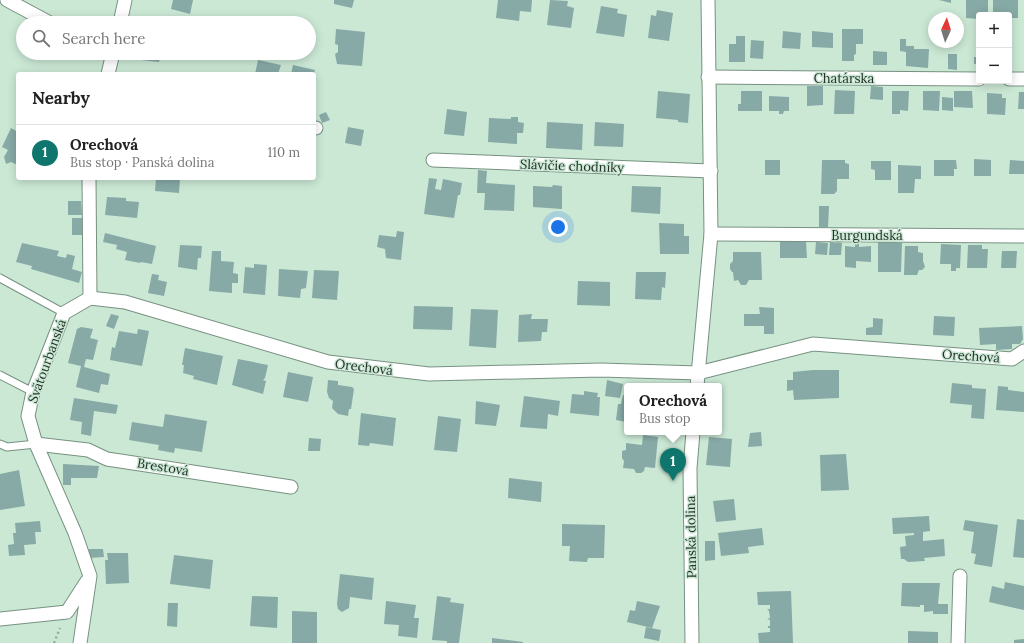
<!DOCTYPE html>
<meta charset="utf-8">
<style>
body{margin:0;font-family:Lora,serif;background:#f2f2f2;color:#222}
.controls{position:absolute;right:12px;top:12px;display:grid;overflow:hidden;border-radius:4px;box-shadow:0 2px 10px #0003}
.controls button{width:36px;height:36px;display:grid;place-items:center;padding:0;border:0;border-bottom:1px solid #e0e0e0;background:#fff;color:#222;font:20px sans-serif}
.compass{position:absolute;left:928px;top:12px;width:36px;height:36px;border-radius:50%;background:#fff;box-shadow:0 2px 10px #0003;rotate:4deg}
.you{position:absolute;left:558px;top:227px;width:14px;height:14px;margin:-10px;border:3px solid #fff;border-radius:50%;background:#1a73e8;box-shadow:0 0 0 6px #1a73e833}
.badge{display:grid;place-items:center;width:26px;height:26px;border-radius:50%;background:#0f766e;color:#fff;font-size:13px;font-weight:700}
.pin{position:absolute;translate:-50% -33px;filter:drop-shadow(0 1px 2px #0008)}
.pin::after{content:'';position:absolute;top:21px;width:14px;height:12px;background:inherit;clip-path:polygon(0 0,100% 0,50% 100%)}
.popup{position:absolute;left:624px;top:383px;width:98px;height:52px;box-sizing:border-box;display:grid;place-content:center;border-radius:4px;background:#fff;filter:drop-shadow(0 1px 3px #0005);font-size:13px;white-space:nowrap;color:#767676}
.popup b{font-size:15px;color:#222}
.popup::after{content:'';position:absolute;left:50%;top:100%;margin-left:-8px;border:8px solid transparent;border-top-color:#fff}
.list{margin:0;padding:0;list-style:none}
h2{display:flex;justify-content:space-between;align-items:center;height:52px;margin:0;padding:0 16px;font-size:17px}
h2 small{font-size:13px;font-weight:400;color:#767676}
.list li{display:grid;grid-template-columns:26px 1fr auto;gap:12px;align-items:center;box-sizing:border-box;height:56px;padding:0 16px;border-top:1px solid #e0e0e0}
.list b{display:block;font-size:15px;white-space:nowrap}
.list p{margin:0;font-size:13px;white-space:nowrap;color:#767676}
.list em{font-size:13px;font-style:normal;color:#767676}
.icon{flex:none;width:22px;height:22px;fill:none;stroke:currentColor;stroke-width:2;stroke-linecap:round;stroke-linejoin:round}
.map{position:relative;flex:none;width:1024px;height:643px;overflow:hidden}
.search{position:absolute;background:#fff;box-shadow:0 2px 10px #0003;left:16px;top:16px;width:300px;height:44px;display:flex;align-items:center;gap:10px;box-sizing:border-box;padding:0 14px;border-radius:22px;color:#767676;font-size:15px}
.panel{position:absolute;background:#fff;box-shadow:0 2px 10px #0003;left:16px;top:72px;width:300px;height:108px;border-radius:4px}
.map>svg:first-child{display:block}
</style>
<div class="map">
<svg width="1024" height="643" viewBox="0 0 1024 643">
<rect width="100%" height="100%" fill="#cbe8d5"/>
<!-- building -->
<g fill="#87aaa7">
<polygon points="173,0 193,0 190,14 171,9"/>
<polygon points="334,0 354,0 352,8 334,4"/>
<polygon points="498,0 532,0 531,12 520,11 519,21 496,18"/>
<polygon points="550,0 568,1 567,6 574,8 571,28 547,25"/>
<polygon points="939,0 951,0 951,3"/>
<polygon points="966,0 988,0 988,15 979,15 979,19 966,18"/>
<polygon points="993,0 1018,0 1018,18 1011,18 1011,15 993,14"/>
<polygon points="601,6 618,9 617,13 627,15 624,37 596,33"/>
<polygon points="657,10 673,13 669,41 648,38 651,15 656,16"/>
<polygon points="336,29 365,32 362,66 337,64 335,54 338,52 338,45 335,44"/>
<polygon points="842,29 863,29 863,44 856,44 856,54 854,55 854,61 842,61"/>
<polygon points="783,31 801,33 800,49 782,48"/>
<polygon points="812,31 833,33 833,48 812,47"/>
<polygon points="736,36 745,36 745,62 729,62 729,44 736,44"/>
<polygon points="900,39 906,39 906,46 914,46 914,49 929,49 928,68 906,66 906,52 900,51"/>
<polygon points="751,40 764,41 763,59 750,58"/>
<polygon points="873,51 887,52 887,65 873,65"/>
<polygon points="133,53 161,53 159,62 132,59"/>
<polygon points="948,54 957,54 957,70 948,69"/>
<rect x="974" y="57" width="5" height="7"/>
<polygon points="258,60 281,65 278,74 255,74"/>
<polygon points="293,65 315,70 314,74 291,74"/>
<polygon points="807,86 823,86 823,105 807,106"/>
<polygon points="871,86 883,87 883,100 870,99"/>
<polygon points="835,90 855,91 854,114 834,114"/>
<polygon points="658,91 690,94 688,123 678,122 678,120 656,118"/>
<polygon points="741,91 762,91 762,111 738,111 738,104 741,104"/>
<polygon points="892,91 909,91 908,111 900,110 900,114 892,114"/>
<polygon points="923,91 940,91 939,111 923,110"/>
<polygon points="954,91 972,91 973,108 954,107"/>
<polygon points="1019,92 1024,92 1024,109 1018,109"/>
<polygon points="987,93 1002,94 1002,98 1006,98 1005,115 987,114"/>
<polygon points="769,96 789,97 789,111 784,111 783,114 779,114 779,111 769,111"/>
<polygon points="942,97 953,98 953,111 942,110"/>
<polygon points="447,109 467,112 464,136 444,134"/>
<polygon points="326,112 330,120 322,123 319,115"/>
<polygon points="511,117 518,117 518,122 524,123 523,133 517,133 517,144 488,142 489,118 511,119"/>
<polygon points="547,122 583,124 582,150 546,148"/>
<polygon points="595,122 624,124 623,147 594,146"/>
<polygon points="348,127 364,130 361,146 345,143"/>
<polygon points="11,128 18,132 18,165 11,162 6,164 4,157 8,150 2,147"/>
<polygon points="974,159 991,160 991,176 974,176"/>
<rect x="765" y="160" width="15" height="15"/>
<polygon points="822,160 845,160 845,163 849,164 849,179 837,179 837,191 834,194 821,194"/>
<polygon points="934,160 956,160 957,169 954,169 954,176 934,176"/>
<polygon points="1010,160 1024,161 1024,174 1009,174"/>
<polygon points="871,161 891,161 891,180 875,180 875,170 871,169"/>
<polygon points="898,165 921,166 921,179 915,179 914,193 898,193"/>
<polygon points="478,170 487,171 486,183 515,185 514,211 484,210 485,193 477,193"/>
<polygon points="156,178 180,178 179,193 155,191"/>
<polygon points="429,178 437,179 435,189 441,190 443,179 462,183 460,195 458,195 454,218 424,214"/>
<polygon points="553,185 562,186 562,209 533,207 533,186 552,187"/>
<polygon points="632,186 661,187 660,214 631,212"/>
<polygon points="107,197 126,198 126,201 139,202 137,218 105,215"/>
<polygon points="68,201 81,201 82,215 68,215"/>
<polygon points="819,206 829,206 828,227 819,227"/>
<rect x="72" y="218" width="13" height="17"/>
<polygon points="659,223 684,224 684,236 689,236 689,254 660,254"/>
<polygon points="397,231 404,232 401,260 386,258 385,249 377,247 379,235 396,237"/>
<polygon points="105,233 156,246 152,264 141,262 140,263 125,260 127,252 116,249 117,245 103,242"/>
<polygon points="878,240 902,243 901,272 878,272"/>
<polygon points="780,241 806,241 807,258 780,258"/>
<polygon points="816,242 828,243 827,255 815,254"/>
<polygon points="830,242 842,243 841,255 829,255"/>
<polygon points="22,243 59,251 57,256 66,258 67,254 75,256 72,269 82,272 79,283 31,269 32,266 16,262"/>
<polygon points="855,243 859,243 859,247 871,246 871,262 856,261 856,268 845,267 845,246 855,247"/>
<polygon points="941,244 961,245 960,268 956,268 956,271 951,271 951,264 940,264"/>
<polygon points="180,245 202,246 201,258 198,258 197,270 178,267"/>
<polygon points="968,245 982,245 982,249 988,249 987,268 967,268"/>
<polygon points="905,246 918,246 918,252 923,253 923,261 925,267 922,270 919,270 917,275 904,275"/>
<polygon points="212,251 221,251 221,261 234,262 233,273 238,274 238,283 232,283 232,293 209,291"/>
<polygon points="1002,251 1017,251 1016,268 1001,268"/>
<polygon points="733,252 761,252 762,280 749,280 746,285 741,285 738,280 734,281 733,272 732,272 730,269 730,264 733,261"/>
<polygon points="254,264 267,265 265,295 243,293 245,267 254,268"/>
<polygon points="279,269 308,271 306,288 301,289 300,298 278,296"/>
<polygon points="314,270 339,271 337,300 312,298"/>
<polygon points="636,272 666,272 665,288 662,287 661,300 635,299"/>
<polygon points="152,274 159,275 158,280 167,282 164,296 148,293"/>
<polygon points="578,281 610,282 610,306 577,305"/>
<polygon points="414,306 453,307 452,330 413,329"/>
<polygon points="759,307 774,308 774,334 764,334 764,326 744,326 744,314 760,314"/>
<polygon points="471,309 498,310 496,348 469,346"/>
<polygon points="111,314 119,316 114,329 106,326"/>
<polygon points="532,314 531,319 548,319 547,332 542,332 541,341 518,342 519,315"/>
<polygon points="934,316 955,317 954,336 933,335"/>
<polygon points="873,318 883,319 882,335 866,335 866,328 873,327"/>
<polygon points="1022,326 1023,339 1020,344 1012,344 1012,349 996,350 996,344 980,345 979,328"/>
<polygon points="81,327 93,329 90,338 98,340 93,360 86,359 84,367 110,374 108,385 101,384 99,393 76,387 81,366 68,363 77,329"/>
<polygon points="138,329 149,331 142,366 110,360 112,347 115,348 119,331 137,334"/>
<polygon points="185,348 223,356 217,385 193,379 194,376 183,373 184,365 182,365"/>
<polygon points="238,359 268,365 265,378 263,380 266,381 263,394 232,385"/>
<polygon points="813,370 839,370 839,398 794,400 793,390 787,391 787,380 793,380 793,372"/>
<polygon points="288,372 313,377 308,402 283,397"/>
<polygon points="328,380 338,381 338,385 352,387 354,389 351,409 349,409 348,416 338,414 332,408 333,401 329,398 327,392"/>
<polygon points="607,380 623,384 620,398 605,396"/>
<polygon points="952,383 972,385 972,388 986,389 984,419 971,418 972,405 950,403"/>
<polygon points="998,386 1008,387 1008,390 1024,392 1024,412 996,410"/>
<polygon points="584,391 598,393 597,397 600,397 599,416 570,413 572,394 584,395"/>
<polygon points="627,391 626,422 616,420 618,404 621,404 623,395 625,396"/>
<polygon points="524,396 560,401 558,416 548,414 547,429 520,427"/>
<polygon points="74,398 118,405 116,414 94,411 91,436 81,434 82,422 70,420"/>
<polygon points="476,401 500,405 496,426 475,424"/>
<polygon points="361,413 396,418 393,446 370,443 369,446 358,445"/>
<polygon points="165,414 207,421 202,452 175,448 174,453 158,450 159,445 129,440 132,422 163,427"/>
<polygon points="438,416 461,419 457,452 434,450"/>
<polygon points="761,432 762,446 748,447 750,433"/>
<polygon points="643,435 658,437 655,468 645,467 644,471 641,473 636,473 634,469 623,468 624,461 622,458 622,451 626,450 626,443 642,445"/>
<polygon points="709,437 732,439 730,467 706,465"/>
<polygon points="309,438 321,439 320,451 308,451"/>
<polygon points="846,454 849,490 821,491 820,455"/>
<polygon points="63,464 99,466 97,478 71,478 71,485 63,485"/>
<polygon points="19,470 25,506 0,510 0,474"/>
<polygon points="509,478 542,482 541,502 508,498"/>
<polygon points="734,499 736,520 716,522 713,501"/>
<polygon points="929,516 930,531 923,532 923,541 944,539 945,556 924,558 925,561 908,562 904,559 901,559 900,547 906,546 905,536 914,535 914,533 893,534 892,518"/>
<polygon points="1017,519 1024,520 1024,558 1013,557"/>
<polygon points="965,520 998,525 992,567 974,564 976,554 971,553 974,532 963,530"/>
<polygon points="40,521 41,532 35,532 36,544 24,545 25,555 9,556 8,545 14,544 13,533 16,533 15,523"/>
<polygon points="562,524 605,525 604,558 588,558 587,562 569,561 570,546 562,546"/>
<polygon points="762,528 764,545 748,547 749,553 721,556 718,533"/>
<polygon points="705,541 715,541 715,560 705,561"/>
<polygon points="89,549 103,549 104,557 89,558"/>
<polygon points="107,553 128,553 129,583 106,584 105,560 108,560"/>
<polygon points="174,555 213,560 210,589 170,584"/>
<polygon points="340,574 374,578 372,600 350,597 349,608 342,612 338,609 337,604"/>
<polygon points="1005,582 1024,586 1024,610 989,602 992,586 1004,589"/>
<polygon points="902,583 940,583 938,604 948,604 948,614 933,614 933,611 924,612 924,605 920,605 920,607 901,606"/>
<polygon points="791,591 793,643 759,643 758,633 770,632 770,628 768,628 768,626 770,626 770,620 767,619 770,618 769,611 767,609 770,609 770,605 758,605 757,592"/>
<polygon points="252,596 278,597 277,628 250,626"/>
<polygon points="437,596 451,598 450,602 464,604 459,643 447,643 447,641 432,640"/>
<polygon points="386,601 416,605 414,618 419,618 417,638 398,636 399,625 384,624"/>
<polygon points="637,601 660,606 652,628 627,622 630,610 635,611"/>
<polygon points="168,603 178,603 177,627 167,626"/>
<polygon points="292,611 317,612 317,643 292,643"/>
<polygon points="646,627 661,630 659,641 644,638"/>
<polygon points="908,631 938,632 938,643 908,643"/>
<polygon points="492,638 523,642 523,643 492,643"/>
<polygon points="1024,639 1024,643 1014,643 1014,640"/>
</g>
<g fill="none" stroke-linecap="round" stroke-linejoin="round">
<!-- service casing -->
<g stroke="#779180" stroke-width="9">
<g id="service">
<polyline points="0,278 64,313"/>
<polyline points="0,375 33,392"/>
<polyline points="0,444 7,447 36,444"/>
</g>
</g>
<!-- minor casing -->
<g stroke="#779180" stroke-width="15">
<g id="minor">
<polyline points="7,0 50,23"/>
<polyline points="120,23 125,0"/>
<polyline points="108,74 113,53"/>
<polyline points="708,77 979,79"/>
<polyline points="1009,79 1024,79"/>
<polyline points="314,128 316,128"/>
<polyline points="433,160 711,171"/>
<polyline points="89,178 90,298"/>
<polyline points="711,234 1024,236"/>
<polyline points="90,298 125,302 328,362 429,374 601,370 698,373 813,344 1012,359 1024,351"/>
<polyline points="697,386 711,234 708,0"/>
<polyline points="36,444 88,450 107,459 291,487"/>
<polyline points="0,619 67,612 87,581"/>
<polyline points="80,643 90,576 75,533 36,444 28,416 33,392 64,313 90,298"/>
<polyline points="692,643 690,468 693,432"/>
<polyline points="958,643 960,576"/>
</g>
</g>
<!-- path -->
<polyline stroke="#95ac9d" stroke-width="2.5" stroke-dasharray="2 3" stroke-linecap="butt" points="54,643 60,628"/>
<!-- service -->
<use href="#service" stroke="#fff" stroke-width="7"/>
<!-- minor -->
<use href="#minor" stroke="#fff" stroke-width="13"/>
</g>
<g text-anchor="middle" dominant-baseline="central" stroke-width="3" stroke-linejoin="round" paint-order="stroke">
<!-- street labels -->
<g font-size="13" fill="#253029" stroke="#cbe8d5">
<text x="844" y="78">Chatárska</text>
<text transform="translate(572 166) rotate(2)">Slávičie chodníky</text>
<text x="867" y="235">Burgundská</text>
<text transform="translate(971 356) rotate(4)">Orechová</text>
<text transform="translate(47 361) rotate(-70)">Svätourbanská</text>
<text transform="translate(364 367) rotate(7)">Orechová</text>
<text transform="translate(163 467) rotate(9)">Brestová</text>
<text transform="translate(691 537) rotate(-91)">Panská dolina</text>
</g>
</g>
</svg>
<div class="controls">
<button>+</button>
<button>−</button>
</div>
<svg class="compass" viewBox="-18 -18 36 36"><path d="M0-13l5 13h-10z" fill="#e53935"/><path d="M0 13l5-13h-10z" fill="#767676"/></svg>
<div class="you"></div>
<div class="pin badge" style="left:673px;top:481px">1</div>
<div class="popup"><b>Orechová</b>Bus stop</div>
<div class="search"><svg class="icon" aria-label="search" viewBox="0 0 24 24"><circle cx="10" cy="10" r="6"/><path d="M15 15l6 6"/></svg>Search here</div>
<section class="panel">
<h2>Nearby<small></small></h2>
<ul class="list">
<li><span class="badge">1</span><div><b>Orechová</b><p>Bus stop · Panská dolina</p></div><em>110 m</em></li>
</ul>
</section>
</div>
